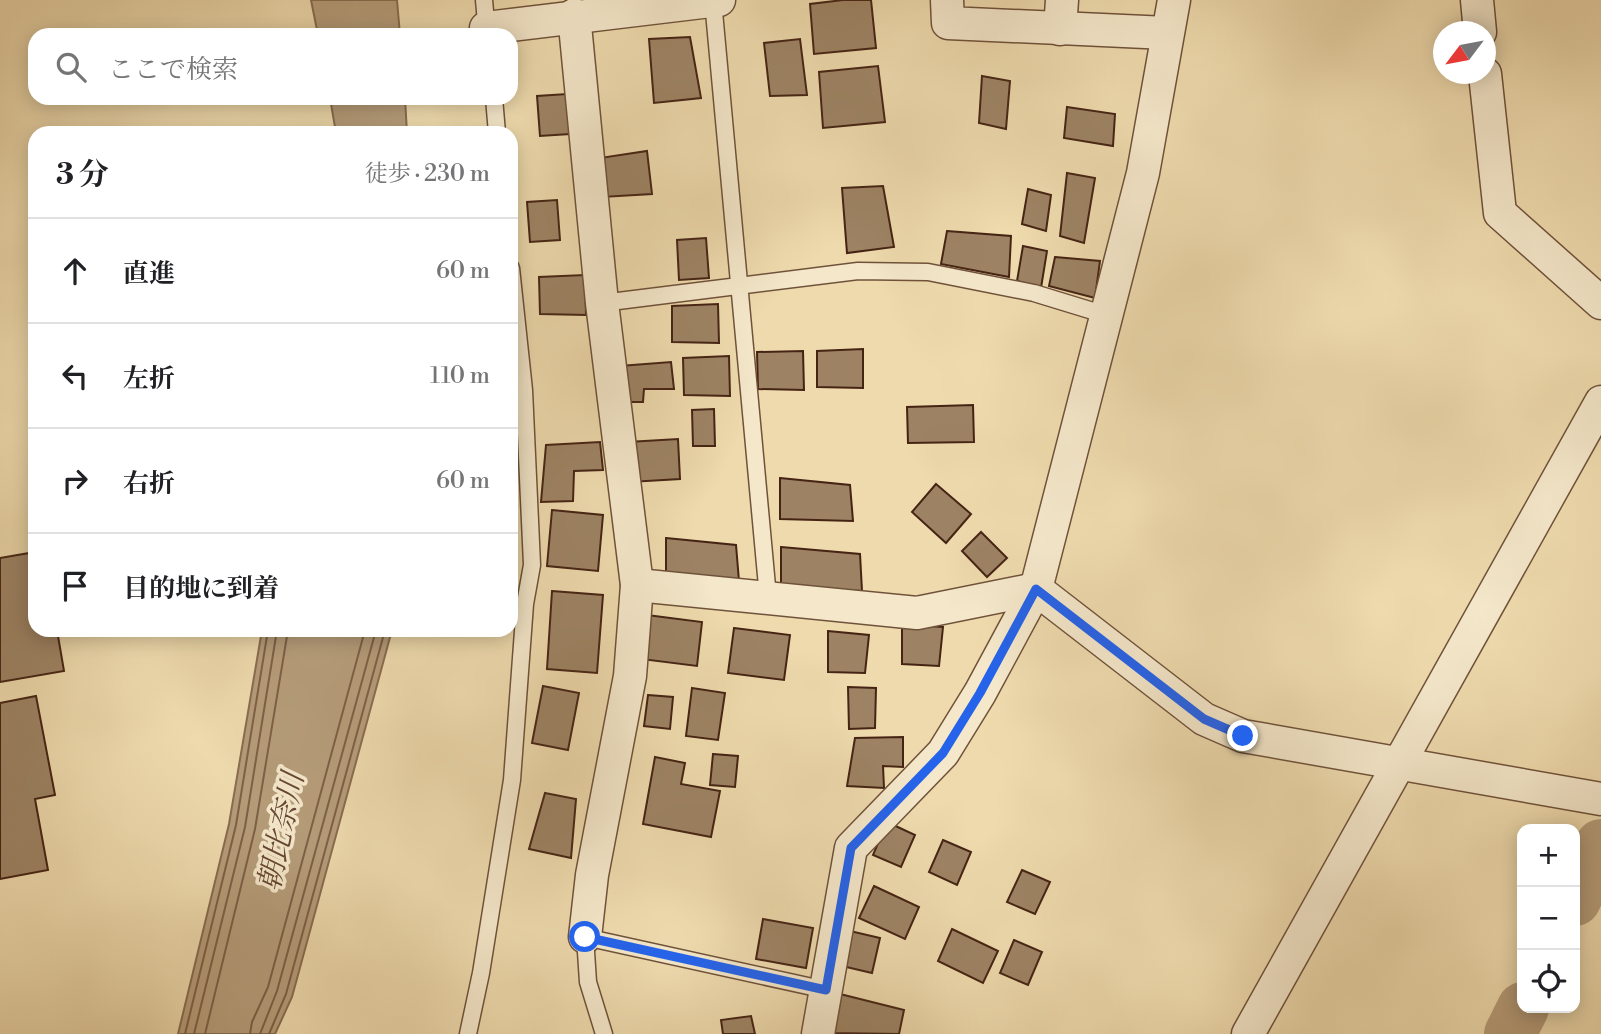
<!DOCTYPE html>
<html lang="ja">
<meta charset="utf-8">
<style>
body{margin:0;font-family:"Libre Bodoni","Noto Serif JP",serif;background:#f2f2f2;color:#202124}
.controls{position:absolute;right:21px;bottom:21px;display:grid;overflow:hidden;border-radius:14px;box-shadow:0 4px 18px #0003}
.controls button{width:63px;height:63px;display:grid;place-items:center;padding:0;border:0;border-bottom:2px solid #e0e0e0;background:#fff;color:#202124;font:35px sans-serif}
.compass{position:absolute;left:1433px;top:21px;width:63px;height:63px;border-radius:50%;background:#fff;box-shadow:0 4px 18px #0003;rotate:238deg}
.stop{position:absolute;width:21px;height:21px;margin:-16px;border:5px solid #2563eb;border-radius:50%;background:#fff}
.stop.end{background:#2563eb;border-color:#fff;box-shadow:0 2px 7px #0008}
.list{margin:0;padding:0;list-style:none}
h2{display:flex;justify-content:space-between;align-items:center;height:91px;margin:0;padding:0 28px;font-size:30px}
h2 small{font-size:23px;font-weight:400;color:#757577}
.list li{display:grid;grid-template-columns:46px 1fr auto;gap:21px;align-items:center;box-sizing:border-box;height:105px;padding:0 28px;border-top:2px solid #e0e0e0}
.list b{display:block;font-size:26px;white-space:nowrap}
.list em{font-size:23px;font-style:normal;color:#757577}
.icon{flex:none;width:38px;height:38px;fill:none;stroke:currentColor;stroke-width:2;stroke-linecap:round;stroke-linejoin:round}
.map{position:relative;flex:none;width:1601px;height:1034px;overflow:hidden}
.search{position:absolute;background:#fff;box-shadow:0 4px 18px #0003;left:28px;top:28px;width:490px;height:77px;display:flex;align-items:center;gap:18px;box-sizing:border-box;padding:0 24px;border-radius:21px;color:#757577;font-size:26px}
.panel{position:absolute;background:#fff;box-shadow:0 4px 18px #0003;left:28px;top:126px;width:490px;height:511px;border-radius:21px}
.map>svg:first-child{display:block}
</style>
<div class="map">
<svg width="1601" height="1034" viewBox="0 0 1601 1034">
<rect width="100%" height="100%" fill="#eedaad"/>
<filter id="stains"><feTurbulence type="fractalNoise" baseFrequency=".00286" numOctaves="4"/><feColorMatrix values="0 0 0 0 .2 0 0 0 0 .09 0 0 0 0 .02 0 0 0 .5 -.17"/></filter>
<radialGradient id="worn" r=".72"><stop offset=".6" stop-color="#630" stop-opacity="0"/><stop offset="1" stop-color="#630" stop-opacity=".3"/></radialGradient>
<!-- water -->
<g fill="#b59c79" stroke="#896c51" stroke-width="2">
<polygon points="311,0 397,0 400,35 318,35"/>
<polygon points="330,98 405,98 407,133 336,133"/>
<polygon points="262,630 392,630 292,997 275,1034 178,1034 229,824"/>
</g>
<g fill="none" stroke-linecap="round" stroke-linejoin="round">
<!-- shore -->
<g stroke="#7e6046" stroke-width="2">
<polyline points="185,1034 236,825 268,630"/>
<polyline points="194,1034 245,827 277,630"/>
<polyline points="205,1034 255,829 288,630"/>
<polyline points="250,1034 252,1022 268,987 365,630"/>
<polyline points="260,1034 277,991 376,630"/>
<polyline points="269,1034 286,994 385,630"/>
</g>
<!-- river -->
<g stroke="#b59c79" stroke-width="52">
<polyline points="1575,900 1601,845"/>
<polyline points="1510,1034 1523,1008"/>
</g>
</g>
<!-- building -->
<g fill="#9d8364" stroke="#462414" stroke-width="2">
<polygon points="843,0 871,0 876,48 814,54 810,4"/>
<polygon points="690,37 701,98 654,103 649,39"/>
<polygon points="800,39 807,95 770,96 764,43"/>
<polygon points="878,66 885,122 823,128 819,72"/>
<polygon points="982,76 1010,81 1006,129 979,123"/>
<polygon points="567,94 570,134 540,136 537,96"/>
<polygon points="1067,107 1115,114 1113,146 1064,138"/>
<polygon points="647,151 652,194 602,197 600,158"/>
<polygon points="1067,173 1095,178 1084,243 1060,236"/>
<polygon points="883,186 894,247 847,253 842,188"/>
<polygon points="1028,189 1051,195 1046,231 1022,224"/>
<polygon points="557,200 560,240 530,242 527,202"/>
<polygon points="947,231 1011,236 1009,277 941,264"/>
<polygon points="706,238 709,278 679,280 677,240"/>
<polygon points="1023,246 1047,251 1041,288 1017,281"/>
<polygon points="1055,257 1100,261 1095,298 1049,286"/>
<polygon points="585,275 586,315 540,314 539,277"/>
<polygon points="718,304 719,343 672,342 672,306"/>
<polygon points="863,349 863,388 817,387 817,351"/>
<polygon points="803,351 804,390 758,389 757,352"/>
<polygon points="729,356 730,396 684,395 683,358"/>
<polygon points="671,362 674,389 644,389 643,402 621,402 620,366"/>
<polygon points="973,405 974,442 908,443 907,407"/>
<polygon points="714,409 715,446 693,446 692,410"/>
<polygon points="678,439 680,479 630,482 628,442"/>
<polygon points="600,442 603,470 574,471 573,501 541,502 546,445"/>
<polygon points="780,478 850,485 853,521 780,519"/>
<polygon points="936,484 971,514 946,543 912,512"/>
<polygon points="552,510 603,515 598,571 547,566"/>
<polygon points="981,532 1007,558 987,577 962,551"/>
<polygon points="666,538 736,545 739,581 666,579"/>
<polygon points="781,547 860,554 862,591 781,588"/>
<polygon points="35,552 35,630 57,630 64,671 0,682 0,558"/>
<polygon points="552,591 603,595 597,673 547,669"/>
<polygon points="647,615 702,622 697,666 641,659"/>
<polygon points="902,624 943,627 939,666 902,664"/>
<polygon points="734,628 790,635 784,680 728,673"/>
<polygon points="828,631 869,635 865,673 828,672"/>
<polygon points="543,686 579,693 568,750 532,743"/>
<polygon points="848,687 876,688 875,728 849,729"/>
<polygon points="692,688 725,693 718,740 686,736"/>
<polygon points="648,695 673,697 670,729 644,726"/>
<polygon points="36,696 55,795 35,799 48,870 0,879 0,703"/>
<polygon points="903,737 903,767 883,766 884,788 847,786 855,738"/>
<polygon points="713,754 738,756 735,787 710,785"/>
<polygon points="655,757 685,763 681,784 720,791 711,837 643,824"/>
<polygon points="545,793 576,799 571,858 529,849"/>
<polygon points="887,822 915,835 901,867 873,855"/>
<polygon points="943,840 971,852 957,885 929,872"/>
<polygon points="1022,870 1050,882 1035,914 1007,902"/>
<polygon points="874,886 919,907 905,939 859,918"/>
<polygon points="763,919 813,928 806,968 756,959"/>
<polygon points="952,929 998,951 983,983 938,961"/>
<polygon points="850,931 880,938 872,973 842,966"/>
<polygon points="1014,940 1042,952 1028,985 1000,973"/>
<polygon points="840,994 904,1010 899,1034 833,1033"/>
<polygon points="751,1016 755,1034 723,1034 721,1020"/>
</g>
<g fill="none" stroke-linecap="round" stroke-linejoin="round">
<!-- lane casing -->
<g stroke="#70523a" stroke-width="19">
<g id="lane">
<polyline points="484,0 487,33"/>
<polyline points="713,1 768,597"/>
<polyline points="494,98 497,133"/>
<polyline points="602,303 858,271 928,272 1034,293 1106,315"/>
<polyline points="468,1034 481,973 512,780 525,604 532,565 524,390 511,268"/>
<polyline points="604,1034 588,982 585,937 826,990"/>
</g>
</g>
<!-- street casing -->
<g stroke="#70523a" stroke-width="35">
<g id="street">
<polyline points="947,0 948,23 1167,33"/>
<polyline points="1477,0 1480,32"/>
<polyline points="574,15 602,303 637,585 630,676 592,875 585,937"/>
<polyline points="486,28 719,0"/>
<polyline points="1060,29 1062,0"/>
<polyline points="1485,74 1500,213 1601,303"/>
<polyline points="637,585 917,613 1036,589 1204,719 1243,736 1601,799"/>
<polyline points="818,1034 851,848 943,753 980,693 1036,589 1143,173 1174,0"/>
<polyline points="1248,1034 1601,402"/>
</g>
</g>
<!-- lane -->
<use href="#lane" stroke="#f4e7ca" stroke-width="16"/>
<!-- street -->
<use href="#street" stroke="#f4e7ca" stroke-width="32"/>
</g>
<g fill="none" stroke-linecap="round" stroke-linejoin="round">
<!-- route -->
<polyline stroke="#2563eb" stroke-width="9" points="585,937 826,990 851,848 943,753 980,693 1036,589 1204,719 1243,736"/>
</g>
<g text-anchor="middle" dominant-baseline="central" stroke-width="7" stroke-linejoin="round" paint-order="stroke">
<!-- water labels -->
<g font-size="30" font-style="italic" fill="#674832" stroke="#f4e7ca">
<text transform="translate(282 832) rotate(-78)">朝比奈川</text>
</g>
</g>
<rect width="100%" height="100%" filter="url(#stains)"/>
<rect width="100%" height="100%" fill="url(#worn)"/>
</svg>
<div class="controls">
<button>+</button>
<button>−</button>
<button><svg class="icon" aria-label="locate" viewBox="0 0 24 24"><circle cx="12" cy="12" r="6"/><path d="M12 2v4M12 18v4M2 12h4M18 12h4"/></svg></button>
</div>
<svg class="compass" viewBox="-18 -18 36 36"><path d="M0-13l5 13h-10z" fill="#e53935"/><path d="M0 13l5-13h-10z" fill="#757577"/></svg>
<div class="stop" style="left:585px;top:937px"></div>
<div class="stop end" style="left:1243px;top:736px"></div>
<div class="search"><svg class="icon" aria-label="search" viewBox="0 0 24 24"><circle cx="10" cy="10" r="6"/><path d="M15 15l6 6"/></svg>ここで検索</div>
<section class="panel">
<h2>3 分<small>徒歩 · 230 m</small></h2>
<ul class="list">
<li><svg class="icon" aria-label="ahead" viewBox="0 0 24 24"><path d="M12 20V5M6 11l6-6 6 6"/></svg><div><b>直進</b></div><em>60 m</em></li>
<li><svg class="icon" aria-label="left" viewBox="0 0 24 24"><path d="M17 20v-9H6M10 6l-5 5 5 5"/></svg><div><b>左折</b></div><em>110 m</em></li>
<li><svg class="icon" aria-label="right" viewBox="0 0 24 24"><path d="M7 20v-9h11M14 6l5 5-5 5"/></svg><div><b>右折</b></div><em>60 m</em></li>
<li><svg class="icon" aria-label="arrive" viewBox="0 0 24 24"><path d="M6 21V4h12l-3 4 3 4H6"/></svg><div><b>目的地に到着</b></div></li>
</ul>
</section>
</div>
